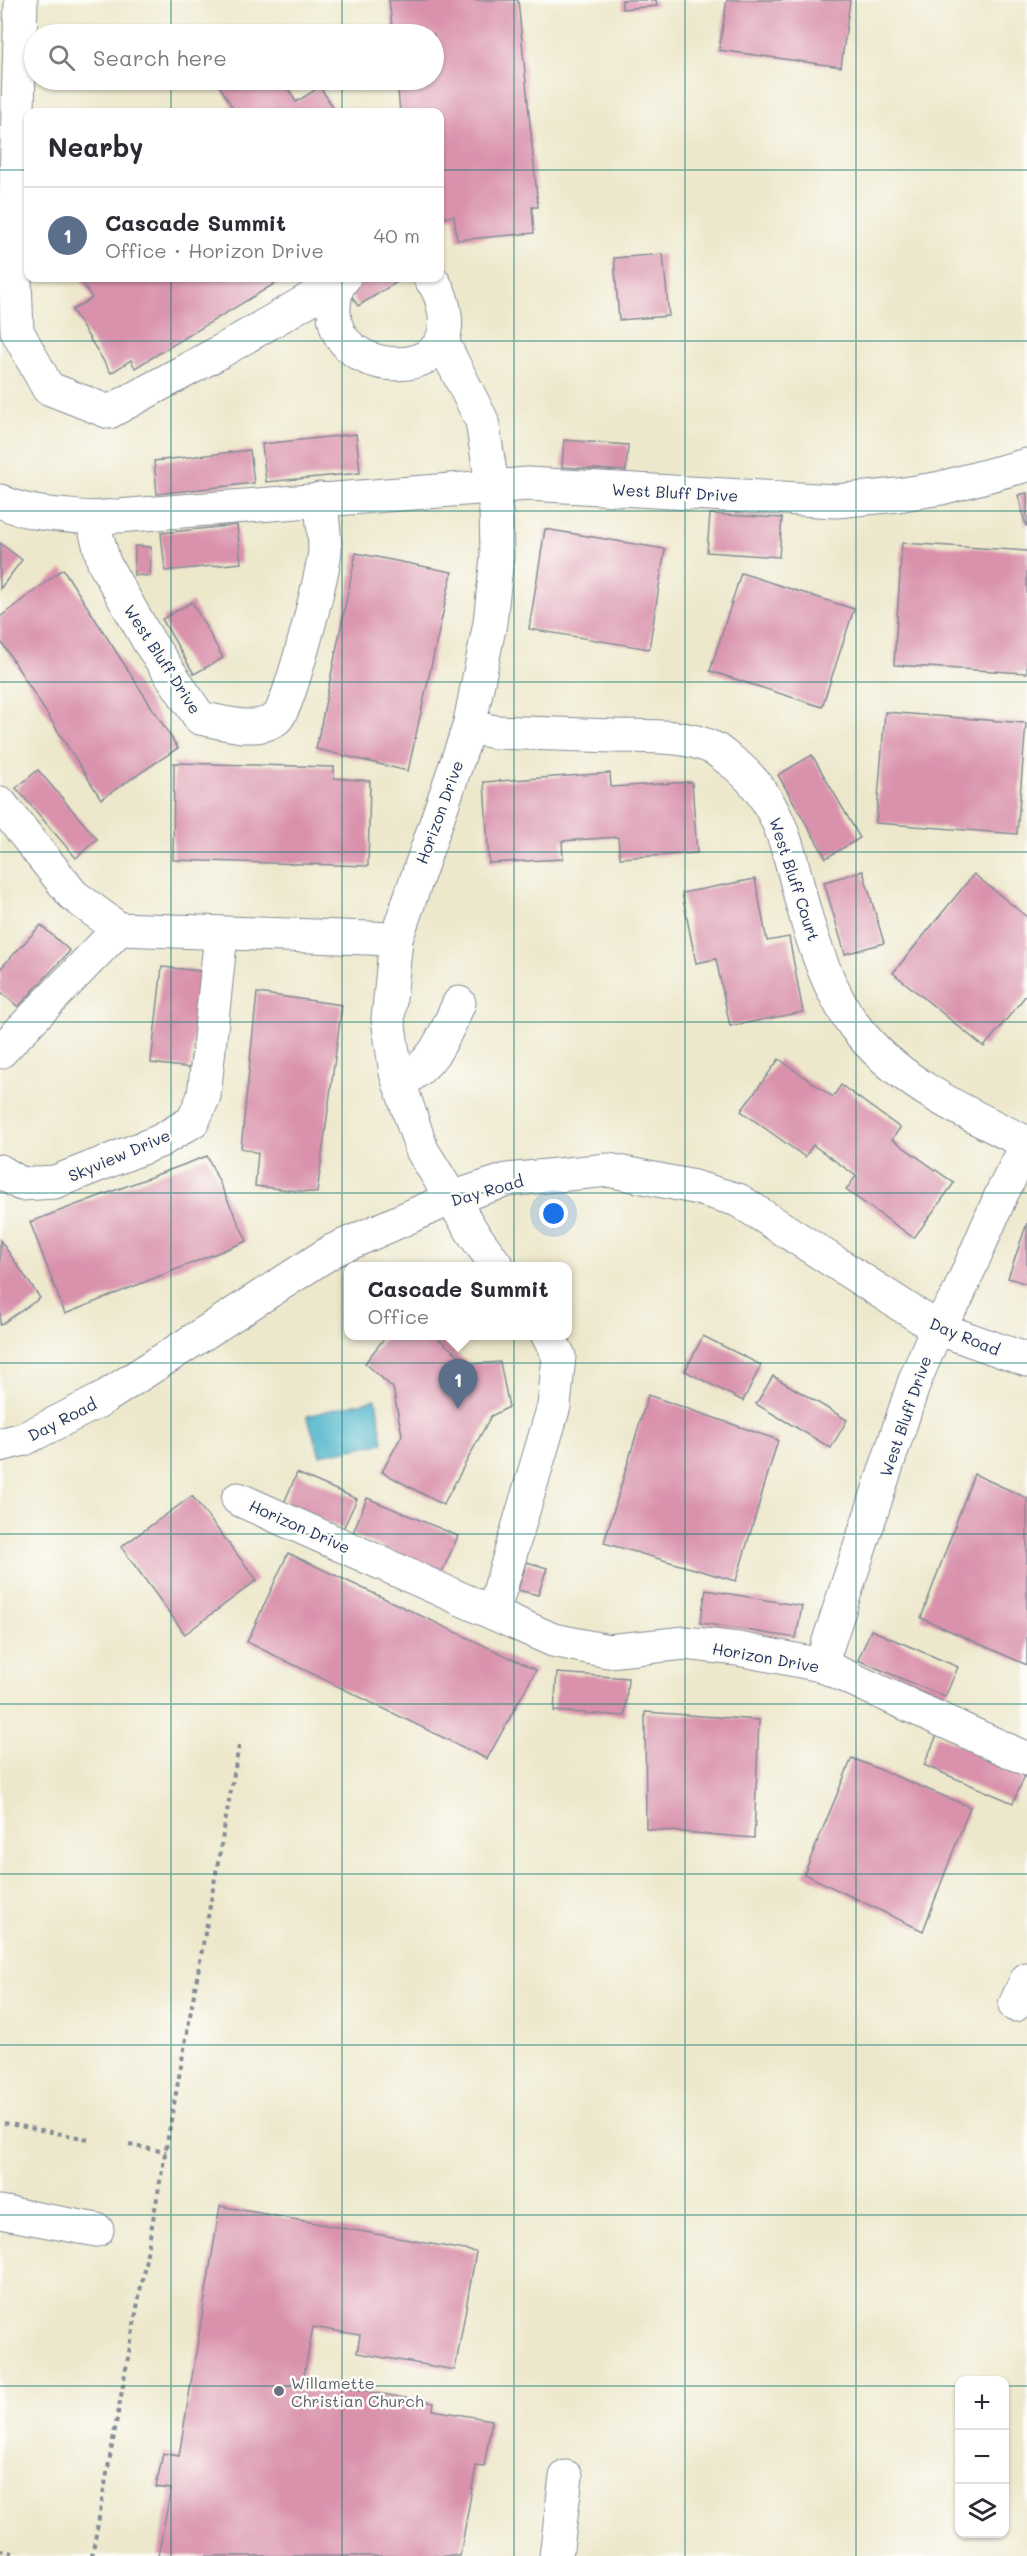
<!DOCTYPE html>
<meta charset="utf-8">
<style>
body{margin:0;font-family:Mali,sans-serif;background:#f2f2f3;color:#2b2b33}
.controls{position:absolute;right:18px;bottom:18px;display:grid;overflow:hidden;border-radius:12px;box-shadow:0 2px 4px #0004}
.controls button{width:54px;height:54px;display:grid;place-items:center;padding:0;border:0;border-bottom:2px solid #e1e1e2;background:#fff;color:#2b2b33;font:30px sans-serif}
.you{position:absolute;left:554px;top:1214px;width:21px;height:21px;margin:-15px;border:4px solid #fff;border-radius:50%;background:#1a73e8;box-shadow:0 0 0 9px #1a73e833}
.badge{display:grid;place-items:center;width:39px;height:39px;border-radius:50%;background:#0b8043;color:#fff;font-size:20px;font-weight:700}
.pin{position:absolute;translate:-50% -50px;filter:drop-shadow(0 2px 3px #0008)}
.pin::after{content:'';position:absolute;top:32px;width:21px;height:18px;background:inherit;clip-path:polygon(0 0,100% 0,50% 100%)}
.popup{position:absolute;left:344px;top:1262px;width:228px;height:78px;box-sizing:border-box;display:grid;place-content:center;border-radius:12px;background:#fff;filter:drop-shadow(0 2px 4px #0005);font-size:20px;white-space:nowrap;color:#7c7c81}
.popup b{font-size:22px;color:#2b2b33}
.popup::after{content:'';position:absolute;left:50%;top:100%;margin-left:-12px;border:12px solid transparent;border-top-color:#fff}
.list{margin:0;padding:0;list-style:none}
h2{display:flex;justify-content:space-between;align-items:center;height:78px;margin:0;padding:0 24px;font-size:26px}
h2 small{font-size:20px;font-weight:400;color:#7c7c81}
.list li{display:grid;grid-template-columns:39px 1fr auto;gap:18px;align-items:center;box-sizing:border-box;height:96px;padding:0 24px;border-top:2px solid #e1e1e2}
.list b{display:block;font-size:22px;white-space:nowrap}
.list p{margin:0;font-size:20px;white-space:nowrap;color:#7c7c81}
.list em{font-size:20px;font-style:normal;color:#7c7c81}
.icon{flex:none;width:33px;height:33px;fill:none;stroke:currentColor;stroke-width:2;stroke-linecap:round;stroke-linejoin:round}
.map{position:relative;flex:none;width:1027px;height:2556px;overflow:hidden}
.search{position:absolute;background:#fff;box-shadow:0 2px 4px #0004;left:24px;top:24px;width:420px;height:66px;display:flex;align-items:center;gap:15px;box-sizing:border-box;padding:0 21px;border-radius:33px;color:#7c7c81;font-size:22px}
.panel{position:absolute;background:#fff;box-shadow:0 2px 4px #0004;left:24px;top:108px;width:420px;height:174px;border-radius:12px}
.map>svg:first-child{display:block}
</style>
<div class="map">
<svg width="1027" height="2556" viewBox="0 0 1027 2556">
<rect width="100%" height="100%" fill="#fdfcf7"/>
<filter id="ink" filterUnits="userSpaceOnUse"><feTurbulence type="fractalNoise" baseFrequency=".0167" numOctaves="2"/><feDisplacementMap in="SourceGraphic" scale="12" xChannelSelector="R" yChannelSelector="G"/><feConvolveMatrix kernelMatrix="1 2 1 2 8 2 1 2 1" color-interpolation-filters="sRGB"/></filter>
<filter id="wash" filterUnits="userSpaceOnUse"><feTurbulence type="fractalNoise" baseFrequency=".008" numOctaves="4" result="noise"/><feDisplacementMap in="SourceGraphic" scale="24" xChannelSelector="R" yChannelSelector="G"/><feGaussianBlur stdDeviation="1.35" result="paint"/><feColorMatrix in="noise" values="0 0 0 0 0 0 0 0 0 0 0 0 0 0 0 0 0 1.4 0 .05"/><feComposite in="paint" operator="in"/></filter>
<g filter="url(#wash)">
<rect width="100%" height="100%" fill="#ede8cc"/>
<!-- water -->
<polygon fill="#4db5cb" stroke="#347294" stroke-width="1.5" points="376,1399 383,1443 320,1455 307,1416"/>
<g id="blocks">
<!-- building -->
<g fill="#d991ac">
<polygon points="389,0 518,0 538,207 532,207 534,233 457,240 454,216 440,218 440,112 400,112 397,80 434,80 434,34 393,34"/>
<polygon points="622,0 656,0 657,6 622,9"/>
<polygon points="727,0 850,0 841,67 719,50"/>
<polygon points="216,80 283,80 296,102 320,87 336,112 235,112"/>
<polygon points="663,254 669,316 619,320 614,258"/>
<polygon points="80,278 284,278 135,368 131,360 111,373 72,310 92,298"/>
<polygon points="340,278 394,278 397,282 358,306"/>
<polygon points="356,434 360,473 266,482 262,444"/>
<polygon points="564,440 628,445 626,471 562,467"/>
<polygon points="250,450 254,483 157,494 154,461"/>
<polygon points="1027,493 1027,526 1026,526 1018,495"/>
<polygon points="710,514 782,518 779,557 707,552"/>
<polygon points="237,525 241,563 165,571 161,533"/>
<polygon points="545,529 665,549 649,649 529,629"/>
<polygon points="0,543 22,560 0,589"/>
<polygon points="902,543 1027,551 1027,673 894,665"/>
<polygon points="135,546 151,547 150,576 134,575"/>
<polygon points="356,553 452,572 408,771 316,749"/>
<polygon points="63,569 178,748 101,799 0,640 0,617"/>
<polygon points="741,573 854,609 822,707 710,671"/>
<polygon points="192,602 223,658 194,674 162,619"/>
<polygon points="885,712 1026,723 1017,834 876,823"/>
<polygon points="812,755 860,838 826,858 778,775"/>
<polygon points="174,763 334,767 334,778 370,781 368,866 173,860"/>
<polygon points="38,770 97,839 76,858 16,788"/>
<polygon points="610,773 611,787 692,782 697,853 620,858 618,837 562,841 563,859 489,863 484,782"/>
<polygon points="863,871 884,943 845,954 824,882"/>
<polygon points="974,874 1027,917 1027,994 984,1047 893,973"/>
<polygon points="755,879 767,941 789,937 803,1012 730,1026 716,959 696,963 682,893"/>
<polygon points="41,925 70,951 18,1007 0,991 0,969"/>
<polygon points="162,967 201,971 190,1068 151,1063"/>
<polygon points="257,993 342,1005 317,1193 255,1186 258,1153 241,1148"/>
<polygon points="779,1059 833,1097 841,1085 900,1128 892,1139 954,1183 914,1238 846,1190 856,1176 813,1145 805,1157 741,1111"/>
<polygon points="207,1156 247,1241 65,1314 30,1222"/>
<polygon points="1027,1223 1027,1284 1008,1278"/>
<polygon points="0,1240 40,1298 0,1325"/>
<polygon points="386,1336 435,1336 469,1364 500,1362 509,1407 491,1416 443,1505 382,1472 402,1435 393,1388 365,1363"/>
<polygon points="703,1336 761,1365 743,1401 685,1371"/>
<polygon points="773,1376 847,1420 831,1448 756,1404"/>
<polygon points="648,1395 778,1440 736,1581 604,1543"/>
<polygon points="297,1473 357,1499 343,1529 284,1503"/>
<polygon points="974,1474 1027,1498 1027,1665 921,1618"/>
<polygon points="192,1496 257,1580 185,1634 121,1547"/>
<polygon points="367,1498 458,1536 442,1572 352,1535"/>
<polygon points="288,1553 536,1670 487,1759 247,1642"/>
<polygon points="527,1562 547,1568 538,1595 518,1590"/>
<polygon points="706,1590 802,1606 796,1638 700,1623"/>
<polygon points="871,1630 958,1667 945,1697 858,1660"/>
<polygon points="557,1673 628,1678 625,1716 554,1711"/>
<polygon points="645,1712 759,1720 754,1838 646,1829"/>
<polygon points="937,1735 1026,1773 1013,1803 924,1765"/>
<polygon points="852,1758 970,1807 923,1931 804,1874"/>
<polygon points="220,2206 476,2252 455,2370 357,2353 360,2335 313,2327 303,2380 434,2403 433,2410 492,2420 484,2467 476,2466 460,2556 158,2556 171,2489 156,2487 163,2453 179,2456"/>
</g>
</g>
</g>
<g filter="url(#ink)">
<use href="#blocks" fill-opacity="0" stroke="#848c95" stroke-width="1.5"/>
<g fill="none" stroke-linecap="round" stroke-linejoin="round">
<!-- minor casing -->
<g stroke="#848c95" stroke-width="35">
<g id="minor">
<polyline points="21,0 14,254 17,331 48,388 109,412 218,353 315,296 334,299"/>
<path d="M344,278C335,286 334,300 334,312C335,377 455,384 445,315C443,301 439,288 430,278"/>
<polyline points="442,341 482,421 496,511 497,557 490,623 469,727 396,939 388,1019 396,1073 422,1150 473,1233 497,1266"/>
<path d="M0,501C28,515 61,515 92,518L528,484L836,501L898,495L941,488L1027,465"/>
<path d="M92,518L104,563L149,642L200,718C223,722 257,734 277,718C289,709 324,570 325,550C325,534 322,516 320,499"/>
<path d="M469,727L496,732C535,733 575,735 614,736C647,737 682,734 713,748C719,751 725,757 731,761C779,797 788,848 802,903C813,944 828,989 853,1024C896,1082 964,1112 1027,1143"/>
<polyline points="0,803 73,895 119,929 396,939"/>
<polyline points="0,1052 119,929"/>
<path d="M399,1083C435,1064 443,1038 459,1003"/>
<polyline points="0,1171 21,1184 55,1182 160,1141 193,1121 204,1096 221,934"/>
<polyline points="0,1445 24,1439 99,1401 332,1251 452,1198 507,1180 608,1170 694,1187 738,1200 937,1328 1027,1360"/>
<polyline points="238,1499 553,1640 608,1651 685,1643 738,1649 821,1665 1027,1759"/>
<polyline points="493,1613 554,1406 559,1356 548,1336"/>
<polyline points="821,1665 915,1380 937,1328 957,1297 1002,1193 1027,1145"/>
<polyline points="1015,2005 1027,1979"/>
<polyline points="0,2212 97,2230"/>
<polyline points="556,2556 566,2477"/>
</g>
</g>
<!-- path -->
<g stroke="#848c95" stroke-width="4" stroke-dasharray="4.5 4.5" stroke-linecap="butt">
<polyline points="4,2123 88,2139"/>
<polyline points="129,2145 166,2152"/>
<polyline points="0,2550 13,2553"/>
<polyline points="92,2556 239,1746"/>
</g>
<!-- minor -->
<use href="#minor" stroke="#fff" stroke-width="33"/>
</g>
</g>
<!-- grid -->
<path fill="none" stroke="#0f766e" stroke-width="1.5" stroke-opacity="0.55" d="M171,0V34M342,0V34M514,0V2556M685,0V2556M856,0V2556M171,80V112M342,80V112M0,170H28M440,170H1027M171,278V2556M342,278V2556M0,341H1027M0,511H1027M0,682H1027M0,852H1027M0,1022H1027M0,1193H1027M0,1363H1027M0,1534H1027M0,1704H1027M0,1874H1027M0,2045H1027M0,2215H1027M0,2386H960M1004,2386H1027"/>
<!-- markers -->
<circle fill="#6b7280" stroke="#fdfcf7" stroke-width="2" cx="279" cy="2391" r="6"/>
<g text-anchor="middle" dominant-baseline="central" stroke-width="5" stroke-linejoin="round" paint-order="stroke">
<!-- street labels -->
<g font-size="16" fill="#1b2f5e" stroke="#fdfcf7">
<text transform="translate(675 492) rotate(3)">West Bluff Drive</text>
<text transform="translate(163 659) rotate(57)">West Bluff Drive</text>
<text transform="translate(439 812) rotate(-70)">Horizon Drive</text>
<text transform="translate(795 879) rotate(72)">West Bluff Court</text>
<text transform="translate(119 1155) rotate(-23)">Skyview Drive</text>
<text transform="translate(487 1190) rotate(-16)">Day Road</text>
<text transform="translate(965 1336) rotate(22)">Day Road</text>
<text transform="translate(905 1416) rotate(-71)">West Bluff Drive</text>
<text transform="translate(62 1419) rotate(-27)">Day Road</text>
<text transform="translate(300 1526) rotate(24)">Horizon Drive</text>
<text transform="translate(766 1657) rotate(10)">Horizon Drive</text>
</g>
<!-- worship labels -->
<g font-size="16" fill="#5b616d" stroke="#fdfcf7" text-anchor="start">
<text x="291" y="2382">Willamette<tspan x="291" dy="18">Christian Church</tspan></text>
</g>
</g>
</svg>
<div class="controls">
<button>+</button>
<button>−</button>
<button><svg class="icon" aria-label="layers" viewBox="0 0 24 24"><path d="M12 4l9 5-9 5-9-5zM3 14l9 5 9-5"/></svg></button>
</div>
<div class="you"></div>
<div class="pin badge" style="left:458px;top:1409px;background:#5c6f8a">1</div>
<div class="popup"><b>Cascade Summit</b>Office</div>
<div class="search"><svg class="icon" aria-label="search" viewBox="0 0 24 24"><circle cx="10" cy="10" r="6"/><path d="M15 15l6 6"/></svg>Search here</div>
<section class="panel">
<h2>Nearby<small></small></h2>
<ul class="list">
<li><span class="badge" style="background:#5c6f8a">1</span><div><b>Cascade Summit</b><p>Office · Horizon Drive</p></div><em>40 m</em></li>
</ul>
</section>
</div>
